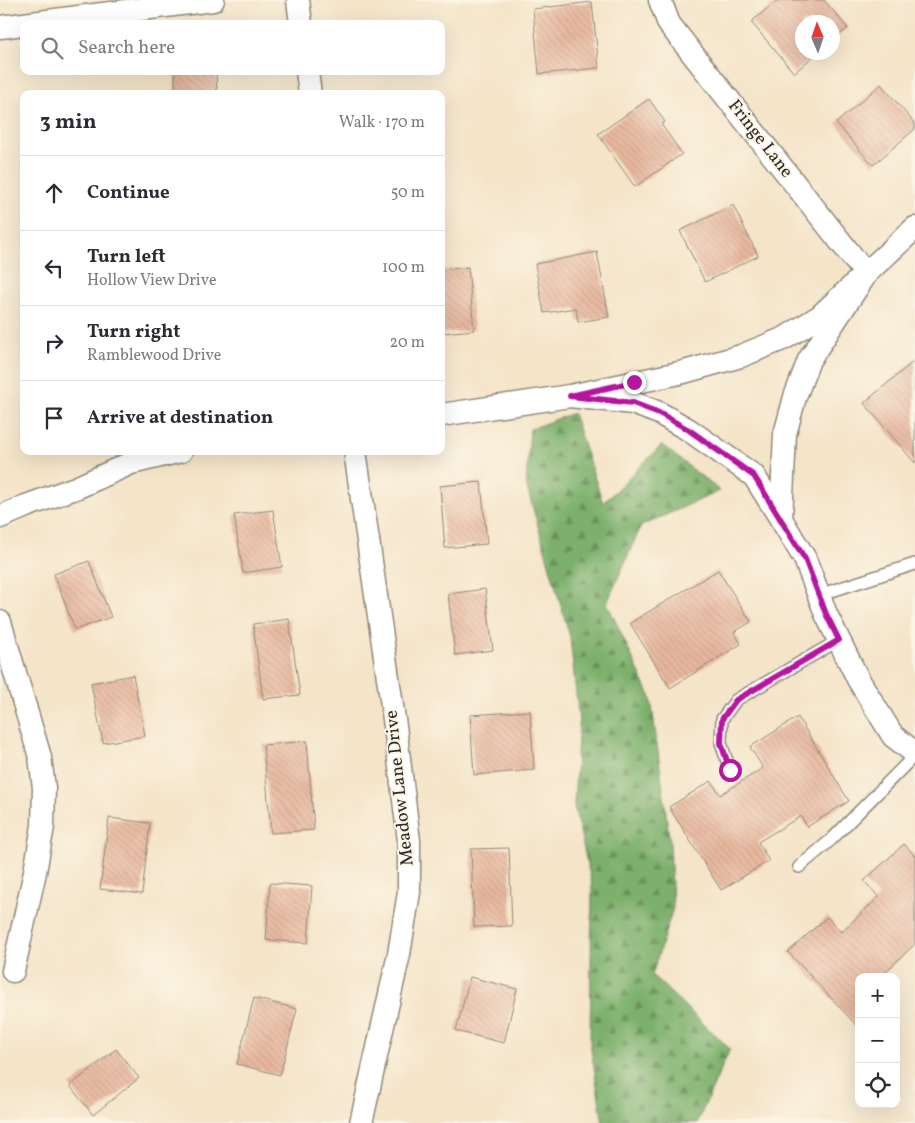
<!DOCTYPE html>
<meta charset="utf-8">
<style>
body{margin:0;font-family:Vollkorn,serif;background:#f2f2f3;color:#2b2b33}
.controls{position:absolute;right:15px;bottom:15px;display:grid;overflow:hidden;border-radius:10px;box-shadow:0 5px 20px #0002}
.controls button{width:45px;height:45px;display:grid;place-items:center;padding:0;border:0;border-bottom:1px solid #e1e1e2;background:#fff;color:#2b2b33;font:25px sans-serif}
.compass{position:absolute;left:795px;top:15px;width:45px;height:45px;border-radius:50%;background:#fff;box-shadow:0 5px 20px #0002;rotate:358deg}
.stop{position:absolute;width:15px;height:15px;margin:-11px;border:4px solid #b5179e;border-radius:50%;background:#fff}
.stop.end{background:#b5179e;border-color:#fff;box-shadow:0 1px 5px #0008}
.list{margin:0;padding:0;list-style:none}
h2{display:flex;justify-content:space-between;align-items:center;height:65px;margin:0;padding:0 20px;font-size:21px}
h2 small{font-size:16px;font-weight:400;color:#7c7c81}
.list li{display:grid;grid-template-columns:32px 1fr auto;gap:15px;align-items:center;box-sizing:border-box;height:75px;padding:0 20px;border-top:1px solid #e1e1e2}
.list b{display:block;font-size:19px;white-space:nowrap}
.list p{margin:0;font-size:16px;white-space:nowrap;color:#7c7c81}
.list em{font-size:16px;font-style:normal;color:#7c7c81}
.icon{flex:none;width:28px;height:28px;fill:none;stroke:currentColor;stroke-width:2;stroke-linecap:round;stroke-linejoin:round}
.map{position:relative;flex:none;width:915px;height:1123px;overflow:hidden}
.search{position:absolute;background:#fff;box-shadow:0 5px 20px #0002;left:20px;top:20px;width:425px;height:55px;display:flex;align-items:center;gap:12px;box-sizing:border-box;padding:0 18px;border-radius:10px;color:#7c7c81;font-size:19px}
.panel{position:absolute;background:#fff;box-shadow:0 5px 20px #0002;left:20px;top:90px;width:425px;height:365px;border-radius:10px}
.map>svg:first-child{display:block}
</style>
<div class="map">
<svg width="915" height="1123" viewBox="0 0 915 1123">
<defs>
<pattern id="forest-firs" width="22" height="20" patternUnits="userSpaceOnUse" patternTransform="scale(1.25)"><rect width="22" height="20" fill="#7db06c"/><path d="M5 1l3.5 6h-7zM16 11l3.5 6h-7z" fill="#678f59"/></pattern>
<pattern id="building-back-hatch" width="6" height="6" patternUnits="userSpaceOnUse" patternTransform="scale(1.25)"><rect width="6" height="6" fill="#e8b89f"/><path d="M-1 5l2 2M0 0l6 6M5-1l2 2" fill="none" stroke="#c79e89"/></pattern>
</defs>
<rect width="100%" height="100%" fill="#fcf5e5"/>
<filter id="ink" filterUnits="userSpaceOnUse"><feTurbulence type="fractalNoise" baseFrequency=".02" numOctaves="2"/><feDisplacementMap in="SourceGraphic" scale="10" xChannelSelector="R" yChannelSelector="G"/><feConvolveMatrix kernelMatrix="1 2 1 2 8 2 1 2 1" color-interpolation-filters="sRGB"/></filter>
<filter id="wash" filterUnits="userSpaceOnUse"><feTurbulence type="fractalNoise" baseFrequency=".0096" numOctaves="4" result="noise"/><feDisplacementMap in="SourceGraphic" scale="20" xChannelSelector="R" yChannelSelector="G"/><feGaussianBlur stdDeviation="1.12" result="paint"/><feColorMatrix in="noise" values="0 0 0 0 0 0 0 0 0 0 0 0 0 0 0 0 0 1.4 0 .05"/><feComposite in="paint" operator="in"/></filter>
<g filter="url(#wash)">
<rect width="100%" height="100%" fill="#f4e4c8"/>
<!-- forest -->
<polygon fill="url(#forest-firs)" stroke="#546e4c" points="573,413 603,503 662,445 720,491 641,526 607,603 651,698 670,844 673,908 652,975 730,1049 697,1123 603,1123 590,1043 592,885 574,805 579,722 570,637 526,484 530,429"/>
<g id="blocks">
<!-- building -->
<g fill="url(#building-back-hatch)">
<polygon points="778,0 824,0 848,28 832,41 832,22 802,22 802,52 818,52 794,73 751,22"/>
<polygon points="592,2 599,68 539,74 533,9"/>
<polygon points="175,71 216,71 217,94 175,94"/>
<polygon points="881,84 915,124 915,129 873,165 836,123"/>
<polygon points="649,99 665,122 661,124 682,154 635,187 598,134"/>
<polygon points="733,205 758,256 705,282 680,231"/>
<polygon points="597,252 609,317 578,322 576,308 544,313 535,264"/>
<polygon points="468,267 474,330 443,333 441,314 441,270"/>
<polygon points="915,360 915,463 864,403"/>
<polygon points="481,482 487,544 445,548 440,486"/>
<polygon points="273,510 282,567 243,573 234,515"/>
<polygon points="89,561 111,617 75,630 54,574"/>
<polygon points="718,570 751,622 734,632 741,644 670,688 630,623"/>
<polygon points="485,589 493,650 455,655 448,594"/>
<polygon points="289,619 300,695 263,699 253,624"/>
<polygon points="133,675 145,736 103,743 91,683"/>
<polygon points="530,711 534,770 474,775 470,715"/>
<polygon points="798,717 849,801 807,827 801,816 758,842 769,861 721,890 669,807 711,781 720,795 763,768 750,747"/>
<polygon points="307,741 314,830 271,833 263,745"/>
<polygon points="109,818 150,823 142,894 100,889"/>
<polygon points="904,844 915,856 915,944 880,977 859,977 859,1028 788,952 827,917 841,932 879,897 864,881"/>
<polygon points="509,848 512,926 474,927 471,849"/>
<polygon points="270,883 312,886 308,943 266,940"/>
<polygon points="470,977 517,989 504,1043 456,1031"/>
<polygon points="254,998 297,1009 280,1075 237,1064"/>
<polygon points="116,1049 139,1078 93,1115 70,1086"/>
</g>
</g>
</g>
<g filter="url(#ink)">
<use href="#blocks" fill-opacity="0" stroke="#90887a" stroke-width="1"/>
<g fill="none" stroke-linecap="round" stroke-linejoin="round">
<!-- service casing -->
<g stroke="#90887a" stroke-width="14">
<g id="service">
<polyline points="819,595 915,564"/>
<polyline points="730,770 721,743 722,719 736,700 839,640"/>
<polyline points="799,867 832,839 915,755"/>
</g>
</g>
<!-- minor casing -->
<g stroke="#90887a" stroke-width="25">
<g id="minor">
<polyline points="298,0 301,24"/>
<polyline points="0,27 213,0"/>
<polyline points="307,71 310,94"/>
<polyline points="570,396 633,403 659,413 689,430 754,476 781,519 785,434 795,397 809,360 866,274 669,24 660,0"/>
<polyline points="441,415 570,396 684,372 741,356 785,338 820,316 915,228"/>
<polyline points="355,451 395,726 409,841 409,892 399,954 361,1123"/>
<polyline points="0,517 26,506 78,487 131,463 181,451"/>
<polyline points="781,519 805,559 826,614 858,679 893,736 915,753"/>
<polyline points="0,622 40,757 44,788 43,826 35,872 13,971"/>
</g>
</g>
<!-- service -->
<use href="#service" stroke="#fff" stroke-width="11"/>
<!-- minor -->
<use href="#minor" stroke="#fff" stroke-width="22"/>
</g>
</g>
<g fill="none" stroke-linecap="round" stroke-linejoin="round" filter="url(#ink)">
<!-- route -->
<polyline stroke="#b5179e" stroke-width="6" points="634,382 570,396 633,403 659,413 689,430 754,476 805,559 826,614 839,640 736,700 722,719 721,743 730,770"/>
</g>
<g text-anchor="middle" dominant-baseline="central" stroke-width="4" stroke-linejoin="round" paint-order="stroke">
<!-- street labels -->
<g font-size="18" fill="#2b2b2b" stroke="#fcf5e5">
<text transform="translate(760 139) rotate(52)">Fringe Lane</text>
<text transform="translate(400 788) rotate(-96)">Meadow Lane Drive</text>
</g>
</g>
</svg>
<div class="controls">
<button>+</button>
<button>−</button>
<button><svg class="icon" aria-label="locate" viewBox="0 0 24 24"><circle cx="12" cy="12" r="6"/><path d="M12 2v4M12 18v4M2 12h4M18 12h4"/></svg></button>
</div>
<svg class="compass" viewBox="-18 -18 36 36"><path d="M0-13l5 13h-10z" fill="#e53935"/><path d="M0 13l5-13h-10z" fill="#7c7c81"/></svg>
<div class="stop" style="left:730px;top:770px"></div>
<div class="stop end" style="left:634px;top:382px"></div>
<div class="search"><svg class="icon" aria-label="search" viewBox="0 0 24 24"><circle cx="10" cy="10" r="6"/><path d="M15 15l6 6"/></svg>Search here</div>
<section class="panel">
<h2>3 min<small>Walk · 170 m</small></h2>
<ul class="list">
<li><svg class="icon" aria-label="ahead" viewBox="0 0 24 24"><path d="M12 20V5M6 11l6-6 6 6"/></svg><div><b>Continue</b></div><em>50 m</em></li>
<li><svg class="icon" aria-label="left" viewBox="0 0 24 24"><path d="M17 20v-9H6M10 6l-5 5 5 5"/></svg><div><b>Turn left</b><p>Hollow View Drive</p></div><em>100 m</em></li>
<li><svg class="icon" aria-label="right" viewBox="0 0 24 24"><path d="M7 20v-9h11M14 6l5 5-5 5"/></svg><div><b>Turn right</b><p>Ramblewood Drive</p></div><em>20 m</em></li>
<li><svg class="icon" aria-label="arrive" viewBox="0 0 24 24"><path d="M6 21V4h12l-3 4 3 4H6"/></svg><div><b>Arrive at destination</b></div></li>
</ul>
</section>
</div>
